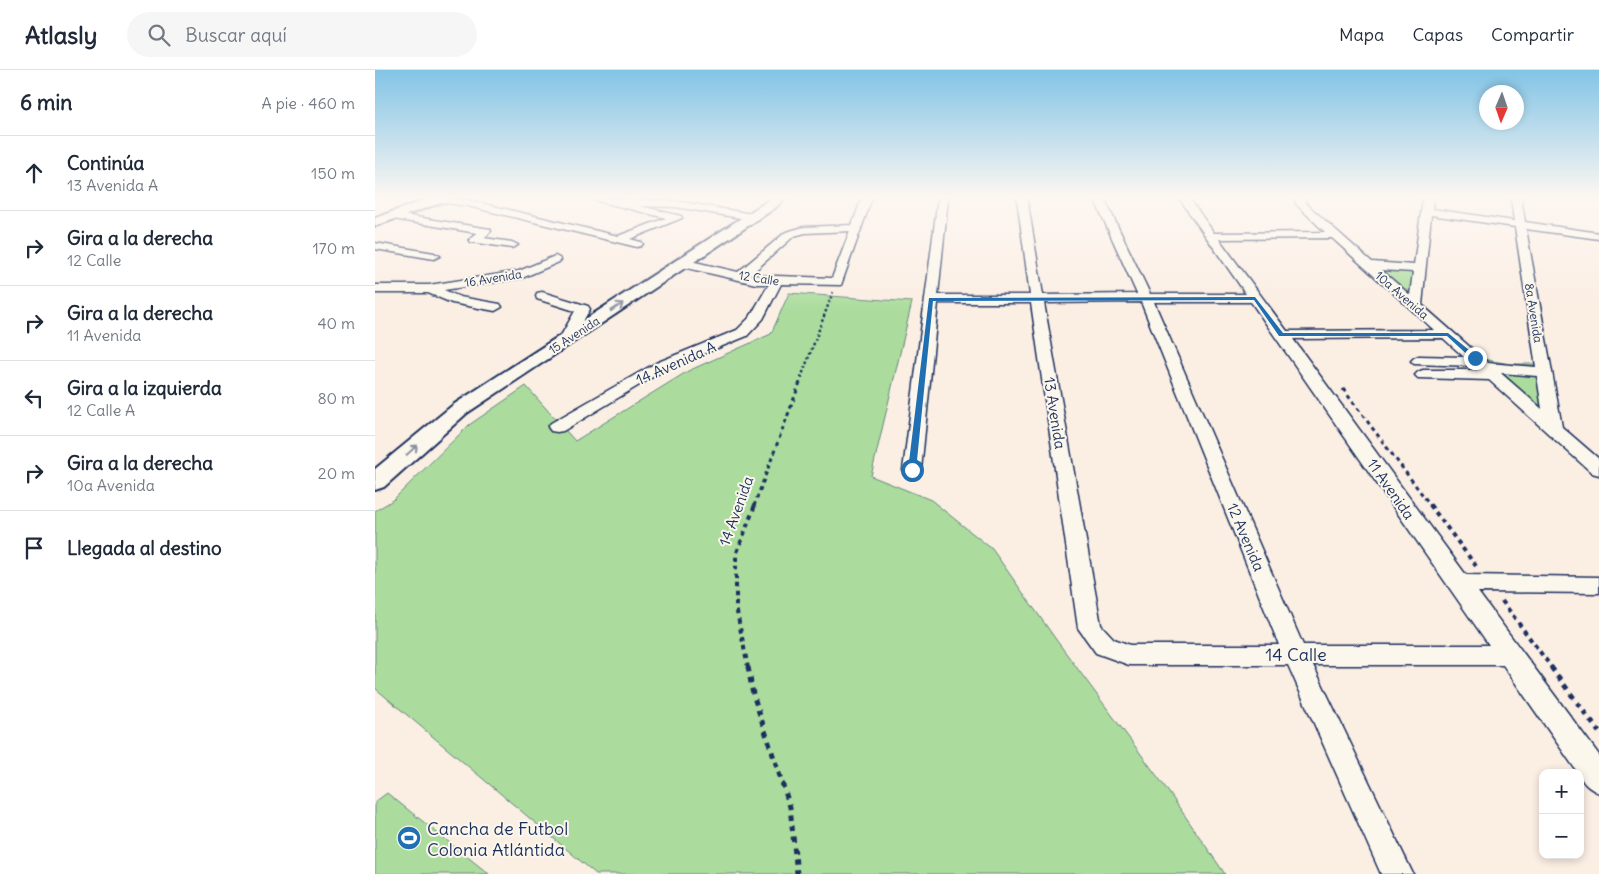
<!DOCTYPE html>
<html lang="es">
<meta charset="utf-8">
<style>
body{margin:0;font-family:Delius,sans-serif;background:#f6f6f7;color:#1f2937}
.controls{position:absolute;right:15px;bottom:15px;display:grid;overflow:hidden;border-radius:10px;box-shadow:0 2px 8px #0003}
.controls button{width:45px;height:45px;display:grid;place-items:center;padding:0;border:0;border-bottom:1px solid #e0e1e3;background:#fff;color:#1f2937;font:25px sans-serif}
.compass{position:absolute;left:1104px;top:15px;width:45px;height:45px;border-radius:50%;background:#fff;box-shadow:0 2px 8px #0003;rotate:182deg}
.stop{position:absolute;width:15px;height:15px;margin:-11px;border:4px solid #1f6fb2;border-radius:50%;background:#fff}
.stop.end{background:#1f6fb2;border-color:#fff;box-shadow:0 1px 5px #0008}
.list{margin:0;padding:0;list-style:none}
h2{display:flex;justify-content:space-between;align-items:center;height:65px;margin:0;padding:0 20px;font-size:21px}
h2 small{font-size:16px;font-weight:400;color:#747a83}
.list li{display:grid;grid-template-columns:32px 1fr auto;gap:15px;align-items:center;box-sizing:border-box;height:75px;padding:0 20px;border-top:1px solid #e0e1e3}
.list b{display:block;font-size:19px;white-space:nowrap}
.list p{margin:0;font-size:16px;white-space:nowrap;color:#747a83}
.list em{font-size:16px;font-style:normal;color:#747a83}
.icon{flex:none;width:28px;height:28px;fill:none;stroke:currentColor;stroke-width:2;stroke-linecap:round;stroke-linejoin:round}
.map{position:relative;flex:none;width:1224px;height:804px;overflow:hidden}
header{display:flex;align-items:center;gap:30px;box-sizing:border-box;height:70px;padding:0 25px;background:#fff;border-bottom:1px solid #e0e1e3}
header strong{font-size:24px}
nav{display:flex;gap:28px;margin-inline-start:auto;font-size:18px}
.search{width:350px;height:45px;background:#f6f6f7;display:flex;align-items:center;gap:12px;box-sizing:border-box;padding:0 18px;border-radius:28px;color:#747a83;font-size:19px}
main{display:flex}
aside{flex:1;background:#fff}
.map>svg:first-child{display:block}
</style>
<header>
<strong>Atlasly</strong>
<div class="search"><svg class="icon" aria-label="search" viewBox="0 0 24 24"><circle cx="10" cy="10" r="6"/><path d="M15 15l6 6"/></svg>Buscar aquí</div>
<nav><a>Mapa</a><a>Capas</a><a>Compartir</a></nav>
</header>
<main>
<aside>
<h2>6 min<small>A pie · 460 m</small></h2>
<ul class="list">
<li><svg class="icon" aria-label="ahead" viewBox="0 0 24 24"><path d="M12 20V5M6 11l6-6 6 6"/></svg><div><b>Continúa</b><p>13 Avenida A</p></div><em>150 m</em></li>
<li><svg class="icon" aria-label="right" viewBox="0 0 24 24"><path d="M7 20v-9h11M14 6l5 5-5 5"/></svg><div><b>Gira a la derecha</b><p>12 Calle</p></div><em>170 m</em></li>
<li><svg class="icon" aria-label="right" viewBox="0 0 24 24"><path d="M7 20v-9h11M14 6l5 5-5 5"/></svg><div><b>Gira a la derecha</b><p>11 Avenida</p></div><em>40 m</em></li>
<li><svg class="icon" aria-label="left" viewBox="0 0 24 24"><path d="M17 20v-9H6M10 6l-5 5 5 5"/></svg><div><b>Gira a la izquierda</b><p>12 Calle A</p></div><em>80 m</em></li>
<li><svg class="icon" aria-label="right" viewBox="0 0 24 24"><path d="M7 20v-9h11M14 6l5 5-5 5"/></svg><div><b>Gira a la derecha</b><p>10a Avenida</p></div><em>20 m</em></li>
<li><svg class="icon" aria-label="arrive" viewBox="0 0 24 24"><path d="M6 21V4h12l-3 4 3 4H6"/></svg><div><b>Llegada al destino</b></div></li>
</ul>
</aside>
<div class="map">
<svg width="1224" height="804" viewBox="0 0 1224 804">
<rect width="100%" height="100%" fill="#fbeee3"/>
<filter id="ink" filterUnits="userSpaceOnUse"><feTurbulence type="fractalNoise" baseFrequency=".02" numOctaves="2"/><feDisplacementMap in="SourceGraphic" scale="10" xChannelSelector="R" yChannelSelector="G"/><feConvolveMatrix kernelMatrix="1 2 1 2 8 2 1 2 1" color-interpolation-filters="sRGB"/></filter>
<g filter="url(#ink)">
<!-- green -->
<g fill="#abdc9d" stroke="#63867e">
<polygon points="1005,199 1040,201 1035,225"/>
<polygon points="414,223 537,232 496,406 556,430 617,479 682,571 788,714 850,804 221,804 0,618 0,441 18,430 94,355 151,316 200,371 313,301 396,264"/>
<polygon points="1101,288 1135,294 1167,294 1178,357"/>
<polygon points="12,723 114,804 0,804 0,732"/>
</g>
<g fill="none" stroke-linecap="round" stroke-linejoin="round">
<!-- minor casing -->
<g stroke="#1b2f5e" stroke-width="3">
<g id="minor">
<polygon points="60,128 93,130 243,166 291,148 219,130 217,128 301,131 377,144 382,147 377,150 301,137 265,136 306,146 307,148 255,169 266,172 268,174 266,176 262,177 93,136 64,132 61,131"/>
<path d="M487,128H497L466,215L406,214L388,249L372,266L291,299L188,361L182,362L176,361L173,357L176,353L281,293L362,260L375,247L394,214H381L303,196L301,193L303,190L307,189L363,202L411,162L429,157L477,155ZM475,161L457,208L375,205L419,166L430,163Z"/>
<path d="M563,128H573L563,225H655L642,128H652L668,225L762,224L719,128H729L775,224H871L804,128H814L839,163L950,162L920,133L921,128H931L930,132L936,138L997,192L1039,195L1048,128H1058L1057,139L1139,151L1136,128H1146L1150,152L1224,163V169L1151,159L1187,357L1224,389V405L1217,403L1114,310L1043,308L1040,305L1043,302L1048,300H1104L1099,296L1039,294L1036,291L1039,288L1044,286L1089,287L1068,268L918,269L1091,505L1224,507V523L1103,522L1224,685V723C1215,719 1206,713 1205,703H1203L1128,595H938L1038,804H1006L913,595H754L721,583L703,558L656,233H563L546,400L544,404L537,406L530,404L528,400ZM1056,145L1140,157L1161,297L1113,293L1047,235ZM957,168L1059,260L912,261L844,169ZM1006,200L1038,202L1035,225ZM766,232L904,575H755L739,569L726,555L669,233ZM779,232H876L1114,575H928ZM1126,303L1162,306L1167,339L1128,305Z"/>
<polygon points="16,143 115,159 116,161 109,168 137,172 143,175 137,178 96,172 94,170 102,163 12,148 11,146"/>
<polygon points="0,173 59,183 65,186 59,189 0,179"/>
<polygon points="180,186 184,188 186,190 184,192 147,208 69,220 85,227 125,234 127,237 120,241 77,233 53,223 0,223 0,215 54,215 144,201"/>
<polygon points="167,222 213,236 215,239 195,274 185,274 183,271 200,241 162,229 161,226 162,223"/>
</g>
</g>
<!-- major casing -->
<g stroke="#1b2f5e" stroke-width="4">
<g id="major">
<polygon points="56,128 73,128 71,131 0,156 0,148"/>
<polygon points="397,128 410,128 400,138 92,343 9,417 0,420 0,399 78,335"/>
</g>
</g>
<!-- path-far3 -->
<polyline stroke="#1b2f5e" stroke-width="2.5" stroke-dasharray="2.5 2.5" stroke-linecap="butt" points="426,308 458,222"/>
<!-- path-far2 -->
<g stroke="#1b2f5e" stroke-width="3" stroke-dasharray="4 4" stroke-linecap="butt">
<polyline points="968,319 1056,436"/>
<polyline points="379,436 427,307"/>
</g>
<!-- path-far1 -->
<g stroke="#1b2f5e" stroke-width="4" stroke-dasharray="4.5 4.5" stroke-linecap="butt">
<polyline points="1055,435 1101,496"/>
<polyline points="1127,531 1177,598"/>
<polyline points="373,598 361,537 361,485 380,435"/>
</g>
<!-- path -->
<g stroke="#1b2f5e" stroke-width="5" stroke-dasharray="5.5 5.5" stroke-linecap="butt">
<polyline points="373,597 378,624 415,737 422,804"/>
<polyline points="1176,597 1224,662"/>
</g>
<!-- minor -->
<use href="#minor" fill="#fbf7ec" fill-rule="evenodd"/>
<!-- major -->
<use href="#major" fill="#fbf7ec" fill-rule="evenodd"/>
</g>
<!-- one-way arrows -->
<defs><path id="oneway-shaft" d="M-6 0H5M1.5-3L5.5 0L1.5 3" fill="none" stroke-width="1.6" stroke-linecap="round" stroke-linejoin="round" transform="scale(1.25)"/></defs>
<g stroke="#8b93a5">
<use href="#oneway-shaft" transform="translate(242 237) rotate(-34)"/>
<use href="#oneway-shaft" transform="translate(37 380) rotate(-42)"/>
</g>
</g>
<!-- sky -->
<linearGradient id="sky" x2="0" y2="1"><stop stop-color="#82c4e6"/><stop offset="0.53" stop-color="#fdf7f2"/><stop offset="1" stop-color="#fdf7f2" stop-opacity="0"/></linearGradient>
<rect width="1224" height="240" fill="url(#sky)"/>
<!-- route -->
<polygon fill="#1f6fb2" points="880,227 908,263 1073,263 1104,288 1098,290 1072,266 904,266 879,230 558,231 541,400 537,402 533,400 554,228"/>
<!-- icons -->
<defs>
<g id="stadium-disc" transform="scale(1.25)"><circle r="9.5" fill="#1f6fb2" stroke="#fbf7ec"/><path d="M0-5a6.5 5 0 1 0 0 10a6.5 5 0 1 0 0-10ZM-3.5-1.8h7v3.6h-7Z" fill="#fff"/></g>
</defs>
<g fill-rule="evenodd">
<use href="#stadium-disc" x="34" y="768"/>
</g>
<g text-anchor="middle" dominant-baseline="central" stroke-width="4" stroke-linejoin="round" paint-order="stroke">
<!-- far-street labels -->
<g font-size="12" fill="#1b2f5e" stroke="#fbf7ec">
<text transform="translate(118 208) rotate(-9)">16 Avenida</text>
<text transform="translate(384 208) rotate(9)">12 Calle</text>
<text transform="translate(1027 225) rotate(41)">10a Avenida</text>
<text transform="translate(1159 243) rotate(81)">8a Avenida</text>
<text transform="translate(199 265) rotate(-33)">15 Avenida</text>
</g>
<!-- street labels -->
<g font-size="15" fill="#1b2f5e" stroke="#fbf7ec">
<text transform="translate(301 293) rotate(-24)">14 Avenida A</text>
<text transform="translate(680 343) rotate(81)">13 Avenida</text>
<text transform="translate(1016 419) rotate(55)">11 Avenida</text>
<text transform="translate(361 441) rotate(-70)">14 Avenida</text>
<text transform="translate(871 467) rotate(67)">12 Avenida</text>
</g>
<!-- near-street labels -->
<g font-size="18" fill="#1b2f5e" stroke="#fbf7ec">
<text x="921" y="584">14 Calle</text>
</g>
<!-- near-poi labels -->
<g font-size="18" fill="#1b2f5e" stroke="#fbf7ec" text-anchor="start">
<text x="52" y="758">Cancha de Futbol<tspan x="52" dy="21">Colonia Atlántida</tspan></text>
</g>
</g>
</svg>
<div class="controls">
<button>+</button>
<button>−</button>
</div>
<svg class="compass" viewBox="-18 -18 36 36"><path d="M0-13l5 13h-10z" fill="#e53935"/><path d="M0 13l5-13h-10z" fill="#747a83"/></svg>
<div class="stop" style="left:537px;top:400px"></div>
<div class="stop end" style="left:1100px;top:288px"></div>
</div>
</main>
